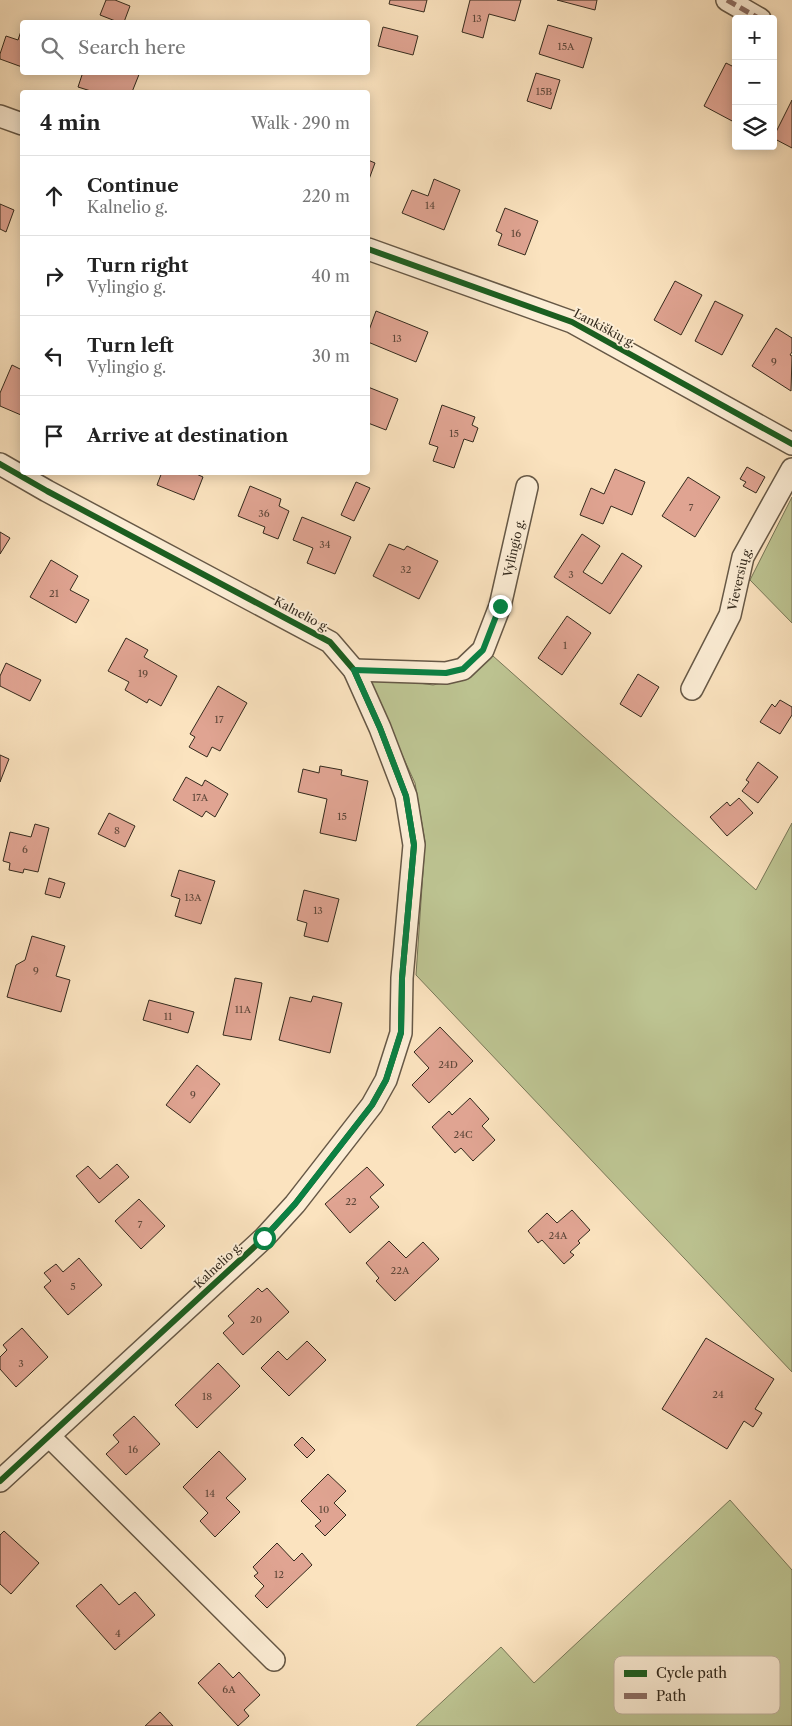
<!DOCTYPE html>
<meta charset="utf-8">
<style>
body{margin:0;font-family:"Libre Caslon Text",serif;background:#f2f2f2;color:#222}
.controls{position:absolute;right:15px;top:15px;display:grid;overflow:hidden;border-radius:5px;box-shadow:0 2px 12px #0003}
.controls button{width:45px;height:45px;display:grid;place-items:center;padding:0;border:0;border-bottom:1px solid #e0e0e0;background:#fff;color:#222;font:25px sans-serif}
.stop{position:absolute;width:15px;height:15px;margin:-11px;border:4px solid #0b8043;border-radius:50%;background:#fff}
.stop.end{background:#0b8043;border-color:#fff;box-shadow:0 1px 5px #0008}
.list{margin:0;padding:0;list-style:none}
h2{display:flex;justify-content:space-between;align-items:center;height:65px;margin:0;padding:0 20px;font-size:21px}
h2 small{font-size:16px;font-weight:400;color:#767676}
.list li{display:grid;grid-template-columns:32px 1fr auto;gap:15px;align-items:center;box-sizing:border-box;height:80px;padding:0 20px;border-top:1px solid #e0e0e0}
.list b{display:block;font-size:19px;white-space:nowrap}
.list p{margin:0;font-size:16px;white-space:nowrap;color:#767676}
.list em{font-size:16px;font-style:normal;color:#767676}
.icon{flex:none;width:28px;height:28px;fill:none;stroke:currentColor;stroke-width:2;stroke-linecap:round;stroke-linejoin:round}
.map{position:relative;flex:none;width:792px;height:1726px;overflow:hidden}
.search{position:absolute;background:#fff;box-shadow:0 2px 12px #0003;left:20px;top:20px;width:350px;height:55px;display:flex;align-items:center;gap:12px;box-sizing:border-box;padding:0 18px;border-radius:5px;color:#767676;font-size:19px}
.panel{position:absolute;background:#fff;box-shadow:0 2px 12px #0003;left:20px;top:90px;width:350px;height:385px;border-radius:5px}
.map>svg:first-child{display:block}
</style>
<div class="map">
<svg width="792" height="1726" viewBox="0 0 792 1726">
<rect width="100%" height="100%" fill="#fbe3bf"/>
<filter id="stains"><feTurbulence type="fractalNoise" baseFrequency=".004" numOctaves="4"/><feColorMatrix values="0 0 0 0 .2 0 0 0 0 .09 0 0 0 0 .02 0 0 0 .5 -.17"/></filter>
<radialGradient id="worn" r=".72"><stop offset=".6" stop-color="#630" stop-opacity="0"/><stop offset="1" stop-color="#630" stop-opacity=".3"/></radialGradient>
<!-- green -->
<g fill="#bdc492" stroke="#787758">
<polygon points="792,497 792,623 750,580"/>
<polygon points="493,656 756,890 792,823 792,1372 416,975 425,842 415,783 370,685 370,676 433,685 470,677"/>
<polygon points="730,1500 792,1570 792,1726 416,1726 501,1647 534,1683"/>
</g>
<!-- building -->
<g fill="#e0a492" stroke="#342a1d">
<polygon points="106,0 115,0 130,6 124,22 118,22 100,15"/>
<polygon points="390,0 427,0 424,12 389,4"/>
<polygon points="470,0 521,0 515,21 489,14 483,38 462,32"/>
<polygon points="557,0 597,0 595,10"/>
<polygon points="548,25 592,38 583,68 539,54"/>
<polygon points="383,27 418,36 413,55 378,46"/>
<polygon points="22,28 22,67 0,59 0,54 6,36 18,40"/>
<polygon points="726,63 736,68 736,119 734,122 704,106"/>
<polygon points="83,72 140,72 132,92 94,92 78,87"/>
<polygon points="536,73 560,80 551,109 527,101"/>
<polygon points="792,100 792,148 773,138"/>
<polygon points="368,160 375,163 368,182"/>
<polygon points="434,179 460,190 444,230 402,213 412,190 428,196"/>
<polygon points="0,204 14,210 6,232 0,229"/>
<polygon points="505,208 538,221 525,255 498,245 502,234 496,231"/>
<polygon points="675,281 702,295 681,335 654,320"/>
<polygon points="715,301 743,315 722,355 695,341"/>
<polygon points="376,311 428,332 416,362 368,342 368,333"/>
<polygon points="776,328 792,338 792,352 790,355 792,356 791,391 752,366"/>
<polygon points="12,365 22,370 22,411 21,415 0,406 0,393"/>
<polygon points="368,387 398,399 386,430 368,423"/>
<polygon points="442,405 475,417 472,425 478,428 473,442 464,439 454,468 433,461 438,447 429,444"/>
<polygon points="747,467 765,477 756,493 743,486 746,482 740,479"/>
<polygon points="615,469 645,482 632,515 611,506 603,524 580,515 591,488 604,494"/>
<polygon points="162,472 192,472 203,477 194,500 157,485"/>
<polygon points="688,477 720,497 695,537 662,516"/>
<polygon points="356,482 370,488 354,521 341,515"/>
<polygon points="250,486 281,499 279,506 289,511 278,539 263,533 265,527 238,516"/>
<polygon points="302,517 351,537 335,574 307,563 313,548 293,540"/>
<polygon points="0,532 10,538 0,554"/>
<polygon points="582,534 600,546 583,572 602,584 622,553 642,566 610,614 554,577"/>
<polygon points="389,544 404,550 407,546 438,561 419,599 373,576"/>
<polygon points="51,560 78,576 70,590 89,600 76,623 30,597"/>
<polygon points="567,616 591,633 562,675 538,658"/>
<polygon points="126,638 148,650 144,657 177,676 161,706 149,699 147,703 125,690 129,682 108,671"/>
<polygon points="6,663 41,680 30,701 0,686 0,676"/>
<polygon points="638,674 659,687 641,717 620,704"/>
<polygon points="218,686 247,703 220,751 212,747 207,757 189,747 195,737 190,734"/>
<polygon points="780,700 792,707 792,715 780,734 760,722 772,704 775,707"/>
<polygon points="0,755 9,759 0,782"/>
<polygon points="758,762 778,777 758,803 742,791 749,782 746,780"/>
<polygon points="320,766 342,770 341,775 368,781 356,841 320,833 327,799 298,792 303,769 319,773"/>
<polygon points="186,777 202,786 205,780 228,794 215,817 206,811 202,817 173,800"/>
<polygon points="739,798 753,813 727,836 710,817 727,802 730,806"/>
<polygon points="109,813 135,826 125,847 98,834"/>
<polygon points="35,824 49,828 38,872 24,869 23,873 9,870 10,863 3,861 10,832 31,837"/>
<polygon points="179,870 215,881 201,924 175,916 180,899 171,896"/>
<polygon points="49,878 65,883 60,898 45,894"/>
<polygon points="304,890 339,899 328,942 304,936 307,923 297,920"/>
<polygon points="32,936 65,946 56,976 70,980 61,1012 7,997 16,965 25,960"/>
<polygon points="235,978 262,983 251,1040 223,1035"/>
<polygon points="313,996 342,1003 330,1053 279,1040 290,997 311,1002"/>
<polygon points="149,1000 194,1012 188,1033 143,1020"/>
<polygon points="440,1027 473,1061 429,1103 412,1085 429,1068 414,1052"/>
<polygon points="197,1065 220,1084 190,1123 166,1105"/>
<polygon points="470,1098 489,1119 482,1126 495,1140 473,1161 461,1148 455,1153 432,1127 449,1111 452,1115"/>
<polygon points="117,1164 129,1177 99,1203 76,1176 88,1166 100,1179"/>
<polygon points="367,1167 384,1185 370,1197 379,1207 350,1233 325,1204"/>
<polygon points="139,1199 165,1226 141,1249 115,1221"/>
<polygon points="572,1210 590,1230 578,1241 580,1243 570,1252 574,1255 564,1264 542,1240 538,1243 528,1231 547,1213 557,1223"/>
<polygon points="389,1241 406,1258 423,1242 439,1259 395,1301 376,1281 379,1278 366,1263"/>
<polygon points="79,1258 102,1285 68,1315 44,1287 51,1281 44,1273 56,1264 63,1272"/>
<polygon points="258,1288 262,1292 267,1288 289,1312 243,1355 223,1333 234,1323 228,1316"/>
<polygon points="22,1328 48,1357 16,1387 0,1369 0,1357 7,1350 3,1345"/>
<polygon points="706,1338 774,1379 755,1409 762,1413 753,1427 744,1421 727,1449 662,1409"/>
<polygon points="307,1341 326,1360 289,1396 261,1368 278,1351 287,1360"/>
<polygon points="218,1363 240,1386 197,1428 175,1405"/>
<polygon points="134,1416 160,1444 126,1475 106,1454 119,1442 113,1435"/>
<polygon points="302,1437 315,1450 307,1458 294,1445"/>
<polygon points="219,1451 246,1479 226,1498 240,1512 215,1537 200,1521 208,1513 183,1487"/>
<polygon points="328,1474 346,1491 334,1503 346,1515 325,1536 315,1526 321,1521 301,1501"/>
<polygon points="4,1531 39,1563 11,1594 0,1584 0,1535"/>
<polygon points="277,1543 294,1561 302,1553 312,1565 267,1608 255,1596 264,1586 254,1576 258,1573 253,1567"/>
<polygon points="101,1584 119,1605 135,1592 155,1615 115,1650 76,1606"/>
<polygon points="219,1663 233,1678 239,1672 260,1695 244,1710 249,1716 238,1726 198,1683"/>
<polygon points="160,1712 173,1726 145,1726"/>
</g>
<g fill="none" stroke-linecap="round" stroke-linejoin="round">
<!-- minor casing -->
<g stroke="#665846" stroke-width="24">
<g id="minor">
<polyline points="727,0 760,19"/>
<polyline points="0,116 22,124"/>
<polyline points="368,249 572,322 792,444"/>
<polyline points="0,464 47,491 330,642 354,670 380,728 406,796 414,845 402,978 401,1033 386,1080 372,1105 295,1204 264,1238 0,1481"/>
<path id="s1" d="M354,670L446,673L463,669L483,650L500,606L527,487"/>
<path id="s2" d="M692,689L730,615L743,557L792,469"/>
<polyline points="49,1436 274,1660"/>
</g>
</g>
<!-- minor -->
<use href="#minor" stroke="#fcedd5" stroke-width="21"/>
<!-- quiet -->
<polyline stroke="#8d6e63" stroke-width="5" stroke-dasharray="10 5" stroke-linecap="butt" points="727,0 760,19"/>
<!-- cycleway casing -->
<g stroke="#fcedd5" stroke-width="9">
<g id="cycleway">
<polyline points="368,249 572,322 792,444"/>
<polyline points="0,464 47,491 330,642 354,670 380,728 406,796 414,845 402,978 401,1033 386,1080 372,1105 295,1204 264,1238 0,1481"/>
</g>
</g>
<!-- cycleway -->
<use href="#cycleway" stroke="#1b5e20" stroke-width="6"/>
</g>
<g fill="none" stroke-linecap="round" stroke-linejoin="round">
<!-- route -->
<polyline stroke="#0b8043" stroke-width="6" points="264,1238 295,1204 372,1105 386,1080 401,1032 402,978 414,845 406,796 380,728 354,670 446,673 463,669 483,650 500,606"/>
</g>
<g text-anchor="middle" dominant-baseline="central" stroke-width="4" stroke-linejoin="round" paint-order="stroke">
<!-- number labels -->
<g font-size="10" fill="#5f483a">
<text x="477" y="18">13</text>
<text x="566" y="46">15A</text>
<text x="544" y="91">15B</text>
<text x="430" y="205">14</text>
<text x="516" y="233">16</text>
<text x="397" y="338">13</text>
<text x="774" y="361">9</text>
<text x="454" y="433">15</text>
<text x="691" y="507">7</text>
<text x="264" y="513">36</text>
<text x="325" y="544">34</text>
<text x="406" y="569">32</text>
<text x="571" y="574">3</text>
<text x="54" y="593">21</text>
<text x="565" y="645">1</text>
<text x="143" y="673">19</text>
<text x="219" y="719">17</text>
<text x="200" y="797">17A</text>
<text x="342" y="816">15</text>
<text x="117" y="830">8</text>
<text x="25" y="849">6</text>
<text x="193" y="897">13A</text>
<text x="318" y="910">13</text>
<text x="36" y="970">9</text>
<text x="243" y="1009">11A</text>
<text x="168" y="1016">11</text>
<text x="448" y="1064">24D</text>
<text x="193" y="1094">9</text>
<text x="463" y="1134">24C</text>
<text x="351" y="1201">22</text>
<text x="140" y="1224">7</text>
<text x="558" y="1235">24A</text>
<text x="400" y="1270">22A</text>
<text x="73" y="1286">5</text>
<text x="256" y="1319">20</text>
<text x="21" y="1363">3</text>
<text x="718" y="1394">24</text>
<text x="207" y="1396">18</text>
<text x="133" y="1449">16</text>
<text x="210" y="1493">14</text>
<text x="324" y="1509">10</text>
<text x="279" y="1574">12</text>
<text x="118" y="1633">4</text>
<text x="229" y="1689">6A</text>
</g>
<!-- street labels -->
<g font-size="12" fill="#342a1d" stroke="#fcedd5">
<text transform="translate(605 328) rotate(28)">Lankiškių g.</text>
<text stroke="none"><textPath href="#s1" startOffset="244">Vylingio g.</textPath></text>
<text stroke="none"><textPath href="#s2" startOffset="121">Vieversių g.</textPath></text>
<text transform="translate(302 614) rotate(28)">Kalnelio g.</text>
<text transform="translate(218 1265) rotate(-43)">Kalnelio g.</text>
</g>
</g>
<!-- legend -->
<rect x="614" y="1656" width="166" height="58" rx="8" fill="#fcedd5" stroke="#c0b29e" stroke-width="1"/>
<rect x="624" y="1670" width="23" height="7" fill="#1b5e20"/>
<rect x="624" y="1693" width="23" height="6" fill="#8d6e63"/>
<g font-size="14" fill="#342a1d">
<text x="656" y="1678">Cycle path</text>
<text x="656" y="1701">Path</text>
</g>
<rect width="100%" height="100%" filter="url(#stains)"/>
<rect width="100%" height="100%" fill="url(#worn)"/>
</svg>
<div class="controls">
<button>+</button>
<button>−</button>
<button><svg class="icon" aria-label="layers" viewBox="0 0 24 24"><path d="M12 4l9 5-9 5-9-5zM3 14l9 5 9-5"/></svg></button>
</div>
<div class="stop" style="left:264px;top:1238px"></div>
<div class="stop end" style="left:500px;top:606px"></div>
<div class="search"><svg class="icon" aria-label="search" viewBox="0 0 24 24"><circle cx="10" cy="10" r="6"/><path d="M15 15l6 6"/></svg>Search here</div>
<section class="panel">
<h2>4 min<small>Walk · 290 m</small></h2>
<ul class="list">
<li><svg class="icon" aria-label="ahead" viewBox="0 0 24 24"><path d="M12 20V5M6 11l6-6 6 6"/></svg><div><b>Continue</b><p>Kalnelio g.</p></div><em>220 m</em></li>
<li><svg class="icon" aria-label="right" viewBox="0 0 24 24"><path d="M7 20v-9h11M14 6l5 5-5 5"/></svg><div><b>Turn right</b><p>Vylingio g.</p></div><em>40 m</em></li>
<li><svg class="icon" aria-label="left" viewBox="0 0 24 24"><path d="M17 20v-9H6M10 6l-5 5 5 5"/></svg><div><b>Turn left</b><p>Vylingio g.</p></div><em>30 m</em></li>
<li><svg class="icon" aria-label="arrive" viewBox="0 0 24 24"><path d="M6 21V4h12l-3 4 3 4H6"/></svg><div><b>Arrive at destination</b></div></li>
</ul>
</section>
</div>
